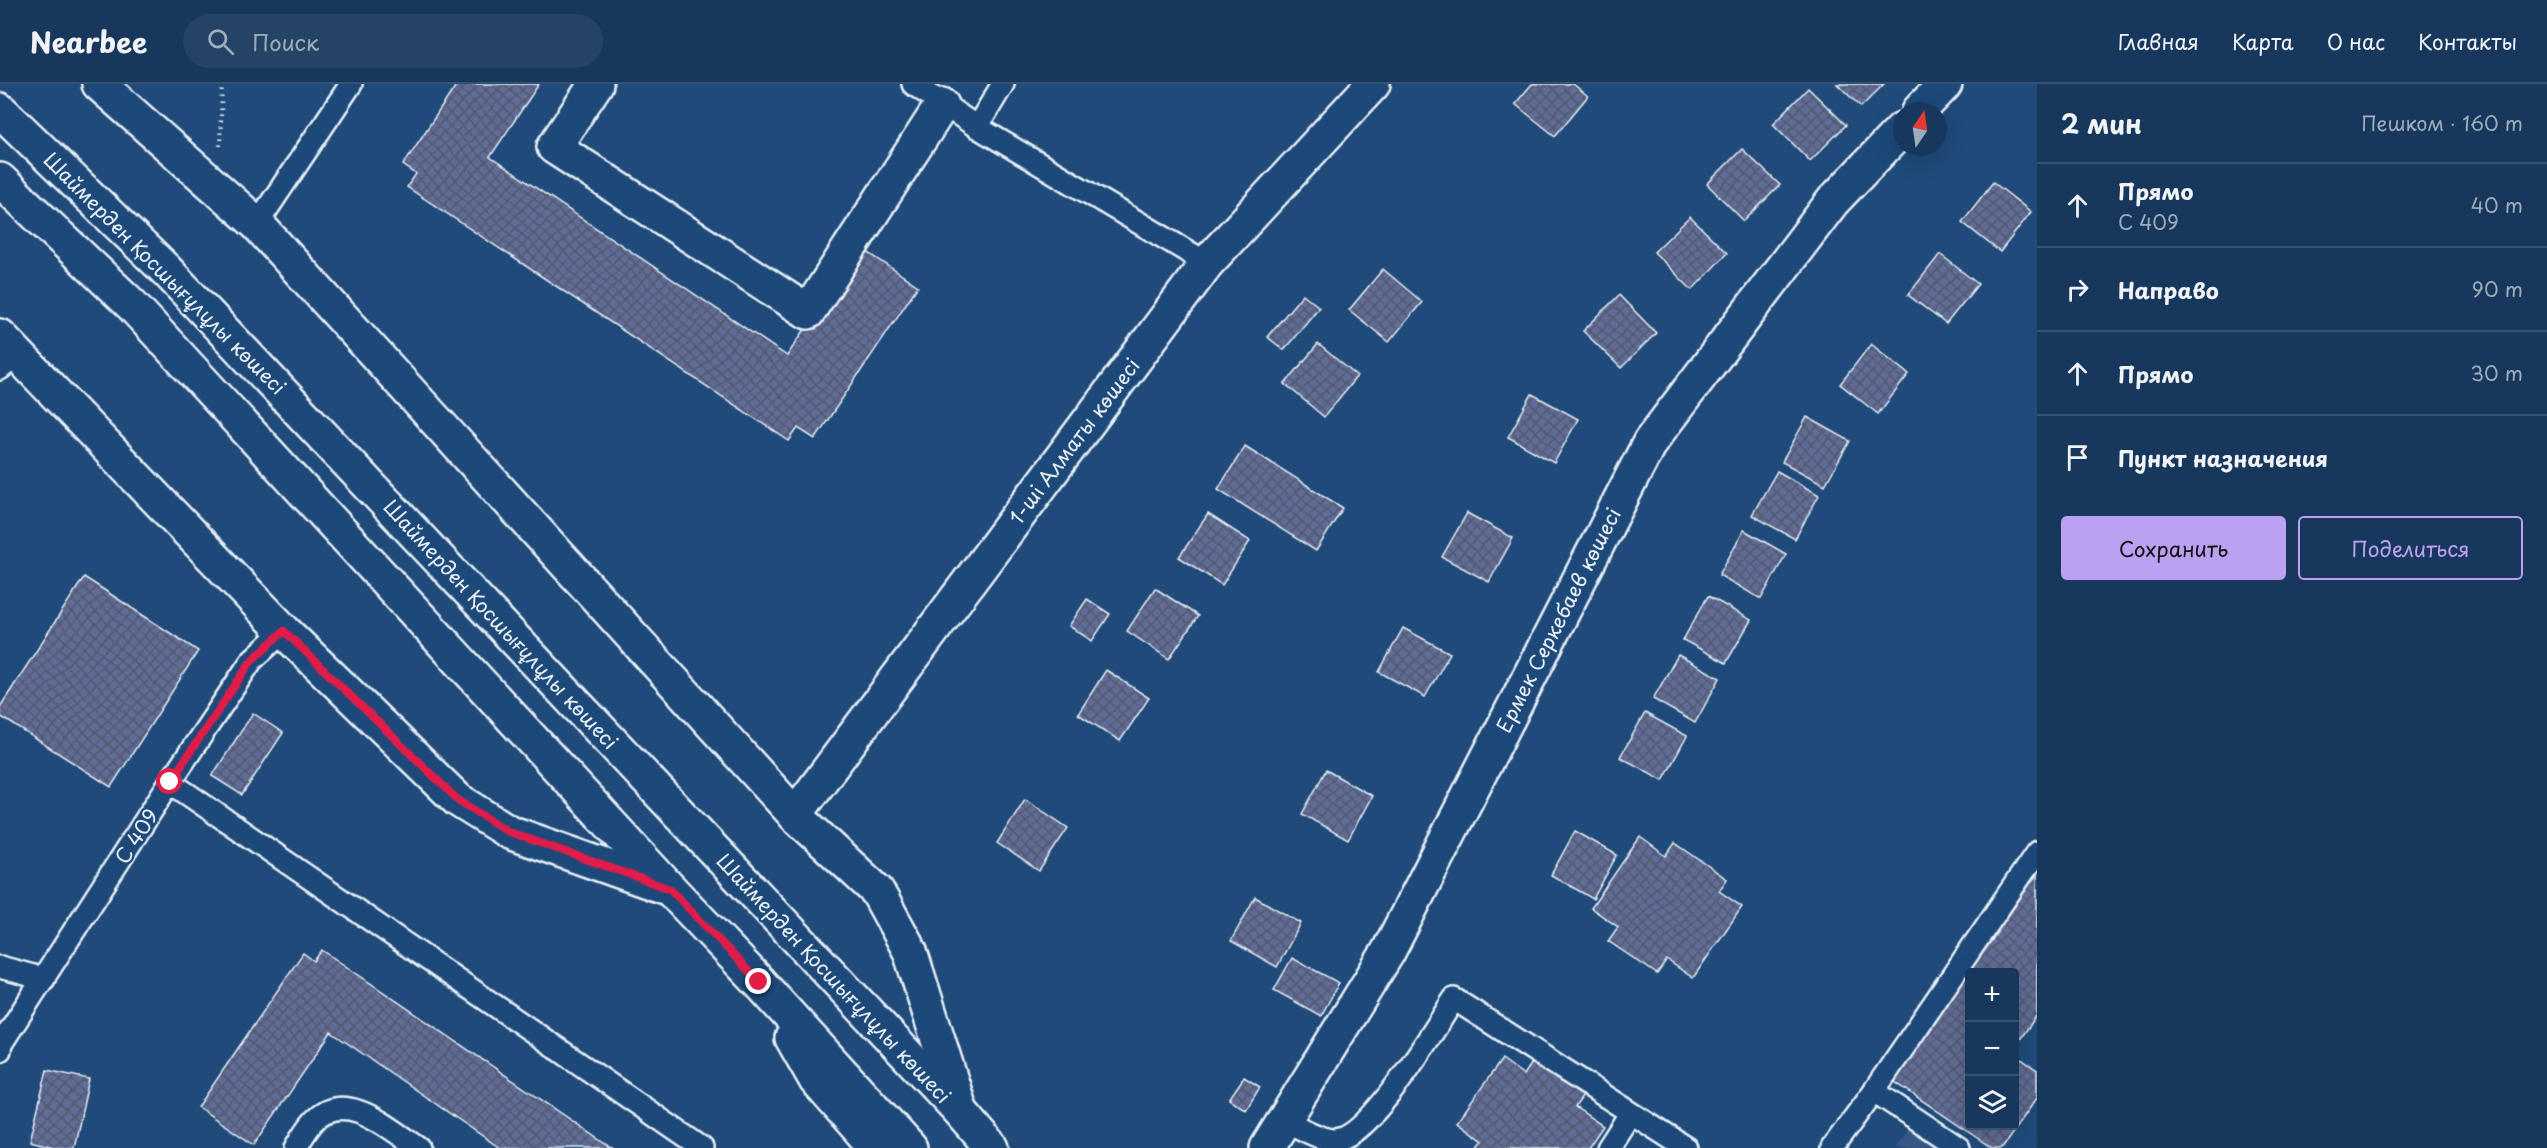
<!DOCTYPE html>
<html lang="ru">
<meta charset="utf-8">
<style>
body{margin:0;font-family:"Playpen Sans",sans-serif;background:#244365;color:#f1f3f6}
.controls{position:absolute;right:18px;bottom:18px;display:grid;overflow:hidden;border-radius:6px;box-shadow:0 6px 24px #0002}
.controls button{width:54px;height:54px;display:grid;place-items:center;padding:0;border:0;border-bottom:2px solid #365272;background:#17385c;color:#f1f3f6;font:30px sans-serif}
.compass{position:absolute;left:1893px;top:18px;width:54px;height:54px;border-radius:50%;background:#17385c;box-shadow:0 6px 24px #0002;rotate:13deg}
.stop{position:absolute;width:18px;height:18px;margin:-14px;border:4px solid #e11d48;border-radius:50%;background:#fff}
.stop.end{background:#e11d48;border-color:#fff;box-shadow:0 2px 6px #0008}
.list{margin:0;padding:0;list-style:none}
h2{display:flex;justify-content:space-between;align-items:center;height:78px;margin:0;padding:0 24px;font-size:26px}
h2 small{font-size:20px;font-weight:400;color:#9eacbb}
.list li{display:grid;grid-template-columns:39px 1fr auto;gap:18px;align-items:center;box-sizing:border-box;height:84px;padding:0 24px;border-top:2px solid #365272}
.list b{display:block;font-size:22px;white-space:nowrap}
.list p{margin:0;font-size:20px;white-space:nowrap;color:#9eacbb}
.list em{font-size:20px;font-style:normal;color:#9eacbb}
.actions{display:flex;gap:12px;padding:18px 24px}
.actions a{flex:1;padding:14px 0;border:2px solid #bca0f2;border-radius:6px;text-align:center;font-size:21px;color:#bca0f2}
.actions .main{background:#bca0f2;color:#111}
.icon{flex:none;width:33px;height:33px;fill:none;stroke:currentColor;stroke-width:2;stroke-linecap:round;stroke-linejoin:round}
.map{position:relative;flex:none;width:2037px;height:1064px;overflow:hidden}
header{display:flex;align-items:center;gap:36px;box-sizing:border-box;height:84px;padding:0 30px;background:#17385c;border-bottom:2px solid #365272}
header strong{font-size:28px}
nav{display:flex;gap:33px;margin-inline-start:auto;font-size:21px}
.search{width:420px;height:54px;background:#244365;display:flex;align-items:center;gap:15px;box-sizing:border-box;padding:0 21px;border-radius:33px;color:#9eacbb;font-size:22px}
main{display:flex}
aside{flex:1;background:#17385c}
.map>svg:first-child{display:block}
</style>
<header>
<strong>Nearbee</strong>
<div class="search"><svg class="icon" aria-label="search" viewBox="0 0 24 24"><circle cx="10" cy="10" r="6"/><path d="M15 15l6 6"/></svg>Поиск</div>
<nav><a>Главная</a><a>Карта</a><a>О нас</a><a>Контакты</a></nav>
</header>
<main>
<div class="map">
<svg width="2037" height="1064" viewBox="0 0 2037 1064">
<defs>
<pattern id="building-cross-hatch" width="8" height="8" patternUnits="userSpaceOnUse" patternTransform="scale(1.5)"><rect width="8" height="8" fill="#616c97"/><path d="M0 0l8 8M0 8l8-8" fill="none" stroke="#52586d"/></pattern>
</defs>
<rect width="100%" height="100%" fill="#1f4a7a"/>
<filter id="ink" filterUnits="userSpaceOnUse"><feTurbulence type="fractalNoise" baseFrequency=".0167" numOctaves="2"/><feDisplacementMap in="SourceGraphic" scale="12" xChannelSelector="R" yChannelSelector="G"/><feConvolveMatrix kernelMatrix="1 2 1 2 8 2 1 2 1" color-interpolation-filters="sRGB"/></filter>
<g filter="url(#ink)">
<!-- built -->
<polygon fill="#375785" points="1912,1040 1945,1064 1894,1064"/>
<!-- building -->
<g fill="url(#building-cross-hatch)" stroke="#e8f1f8" stroke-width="1.5">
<polygon points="457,0 539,0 490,73 787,272 860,163 918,202 815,355 798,344 789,357 407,103 416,90 403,81"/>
<polygon points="1532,0 1573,0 1588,12 1555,52 1515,20"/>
<polygon points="1837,0 1884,0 1861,23"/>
<polygon points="1808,4 1846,41 1810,77 1773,40"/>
<polygon points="1742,65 1780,101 1744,137 1707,100"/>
<polygon points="1993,98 2031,128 2000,168 1962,138"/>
<polygon points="1690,133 1727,169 1692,206 1654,168"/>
<polygon points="1940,170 1978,200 1946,240 1908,211"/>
<polygon points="1383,185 1422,218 1389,258 1349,226"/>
<polygon points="1303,210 1319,223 1284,266 1267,253"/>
<polygon points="1619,211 1656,249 1621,284 1583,247"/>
<polygon points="1318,260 1357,292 1324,333 1285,300"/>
<polygon points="1871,260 1909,290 1878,330 1840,300"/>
<polygon points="1532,310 1578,335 1554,379 1508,353"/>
<polygon points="1807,333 1850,357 1825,401 1782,378"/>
<polygon points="1245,362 1343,424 1316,467 1218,405"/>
<polygon points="1777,387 1819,411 1795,455 1752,431"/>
<polygon points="1467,429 1513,454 1489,498 1442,473"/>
<polygon points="1208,430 1250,457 1222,501 1179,473"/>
<polygon points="1744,446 1786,470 1761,515 1719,491"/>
<polygon points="84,493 198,567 111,703 0,632 0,623"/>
<polygon points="1155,504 1198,532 1169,575 1127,547"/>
<polygon points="1708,512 1751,536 1726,579 1683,556"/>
<polygon points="1087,515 1110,530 1092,557 1069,542"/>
<polygon points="1403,544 1450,569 1425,613 1379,588"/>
<polygon points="1678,571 1720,594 1695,639 1653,615"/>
<polygon points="1106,586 1149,614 1120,657 1078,630"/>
<polygon points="253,629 283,649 242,711 212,692"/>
<polygon points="1645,629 1687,652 1663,696 1620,673"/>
<polygon points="1326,686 1372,712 1348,756 1302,730"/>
<polygon points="1025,715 1068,744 1039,787 997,759"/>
<polygon points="1575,747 1617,771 1593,815 1551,791"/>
<polygon points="1640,753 1666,772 1675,759 1727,795 1719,807 1742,823 1693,894 1667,876 1657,890 1608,857 1618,843 1591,824"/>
<polygon points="2037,783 2037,931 2014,964 2014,888 1970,888 1970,1042 2014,1042 2014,970 2037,986 2037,1014 2002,1064 1992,1064 1892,996"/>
<polygon points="1255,813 1301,839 1277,883 1231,857"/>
<polygon points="322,866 612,1064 500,1064 331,948 254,1061 198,1023 303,869 314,877"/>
<polygon points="1292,874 1339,899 1321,932 1274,906"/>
<polygon points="1502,975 1524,991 1533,977 1583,1012 1575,1023 1603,1042 1588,1064 1478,1064 1483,1057 1457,1038"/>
<polygon points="47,986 89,995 74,1064 58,1064 30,1057"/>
<polygon points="1244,993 1260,1003 1246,1026 1229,1015"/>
</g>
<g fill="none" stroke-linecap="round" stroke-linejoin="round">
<!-- lane casing -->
<g stroke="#e8f1f8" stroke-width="26">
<g id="lane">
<polyline points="913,0 977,43 1207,179"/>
<polyline points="977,43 1003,0"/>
<polyline points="257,140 351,0"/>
<polyline points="0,285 18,271"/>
<polyline points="170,698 702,1064"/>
<polyline points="0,883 44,895"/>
<polyline points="0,966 1,960 170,698 252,576 284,547"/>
<path d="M1283,1036C1298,1042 1317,1055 1334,1056C1369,1056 1435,944 1454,915L1686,1064"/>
<path d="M296,1064C301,1055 307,1045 314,1037C345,1003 391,1046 419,1064"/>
<polyline points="1608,1064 1630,1030"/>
<polyline points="1832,1064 1874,1007"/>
<polyline points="1959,1064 1874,1007 2037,768"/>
</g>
</g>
<!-- street casing -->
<g stroke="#e8f1f8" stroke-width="38">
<g id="street">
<polyline points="99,0 257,140 795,731 877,807 910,867 961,1028"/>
<polyline points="596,0 554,63 808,228 942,21"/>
<polyline points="1919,27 1945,0"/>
<polyline points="0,252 284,547 458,716 509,748 670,805"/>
<polyline points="795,731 1207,179 1373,0"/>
<polyline points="1267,1064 1388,868 1650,358 1833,117 1902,45"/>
</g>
</g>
<!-- secondary casing -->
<g stroke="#e8f1f8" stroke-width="38">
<g id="secondary">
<polyline points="0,26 167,187 961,1028 992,1064"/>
<polyline points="0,96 132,221 670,805 759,898 910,1064"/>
<polyline points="792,954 816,996 876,1064"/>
</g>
</g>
<!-- path -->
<polyline stroke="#e8f1f8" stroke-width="4" stroke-dasharray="1.5 4.5" stroke-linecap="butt" points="220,62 222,0"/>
<!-- lane -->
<use href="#lane" stroke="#1f4a7a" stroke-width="21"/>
<!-- street -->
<use href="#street" stroke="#1f4a7a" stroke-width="33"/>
<!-- secondary -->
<use href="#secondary" stroke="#1f4a7a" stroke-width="33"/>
</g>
</g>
<g fill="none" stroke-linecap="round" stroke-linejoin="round" filter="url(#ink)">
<!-- route -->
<polyline stroke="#e11d48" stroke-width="8" points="170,698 252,576 284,547 458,716 509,748 670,805 759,898"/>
</g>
<g text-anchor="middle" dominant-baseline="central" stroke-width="4.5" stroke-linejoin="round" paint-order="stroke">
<!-- street labels -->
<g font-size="20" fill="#e8f1f8" stroke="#1f4a7a">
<text transform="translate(165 189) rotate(45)">Шаймерден Қосшығұлұлы көшесі</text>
<text transform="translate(1074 357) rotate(-53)">1-ші Алматы көшесі</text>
<text transform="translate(1558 536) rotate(-63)">Ермек Серкебаев көшесі</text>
<text transform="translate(501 540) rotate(47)">Шаймерден Қосшығұлұлы көшесі</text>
<text transform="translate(136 752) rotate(-57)">С 409</text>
<text transform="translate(834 894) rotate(47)">Шаймерден Қосшығұлұлы көшесі</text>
</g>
</g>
</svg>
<div class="controls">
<button>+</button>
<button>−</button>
<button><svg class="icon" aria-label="layers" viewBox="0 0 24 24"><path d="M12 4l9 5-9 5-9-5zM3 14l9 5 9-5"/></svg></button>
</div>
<svg class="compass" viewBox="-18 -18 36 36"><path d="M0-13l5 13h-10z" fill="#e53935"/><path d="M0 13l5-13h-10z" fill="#9eacbb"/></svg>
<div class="stop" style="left:170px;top:698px"></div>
<div class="stop end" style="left:759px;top:898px"></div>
</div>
<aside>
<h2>2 мин<small>Пешком · 160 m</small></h2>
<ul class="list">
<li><svg class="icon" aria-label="ahead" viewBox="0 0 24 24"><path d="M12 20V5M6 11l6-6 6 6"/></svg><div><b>Прямо</b><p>С 409</p></div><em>40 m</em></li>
<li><svg class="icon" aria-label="right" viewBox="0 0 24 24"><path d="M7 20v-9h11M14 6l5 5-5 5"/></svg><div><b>Направо</b></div><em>90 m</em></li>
<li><svg class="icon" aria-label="ahead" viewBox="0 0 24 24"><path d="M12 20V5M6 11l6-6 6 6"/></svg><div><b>Прямо</b></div><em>30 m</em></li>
<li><svg class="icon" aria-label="arrive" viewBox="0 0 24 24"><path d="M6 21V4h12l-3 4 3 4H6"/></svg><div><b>Пункт назначения</b></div></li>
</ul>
<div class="actions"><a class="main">Сохранить</a><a>Поделиться</a></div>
</aside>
</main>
